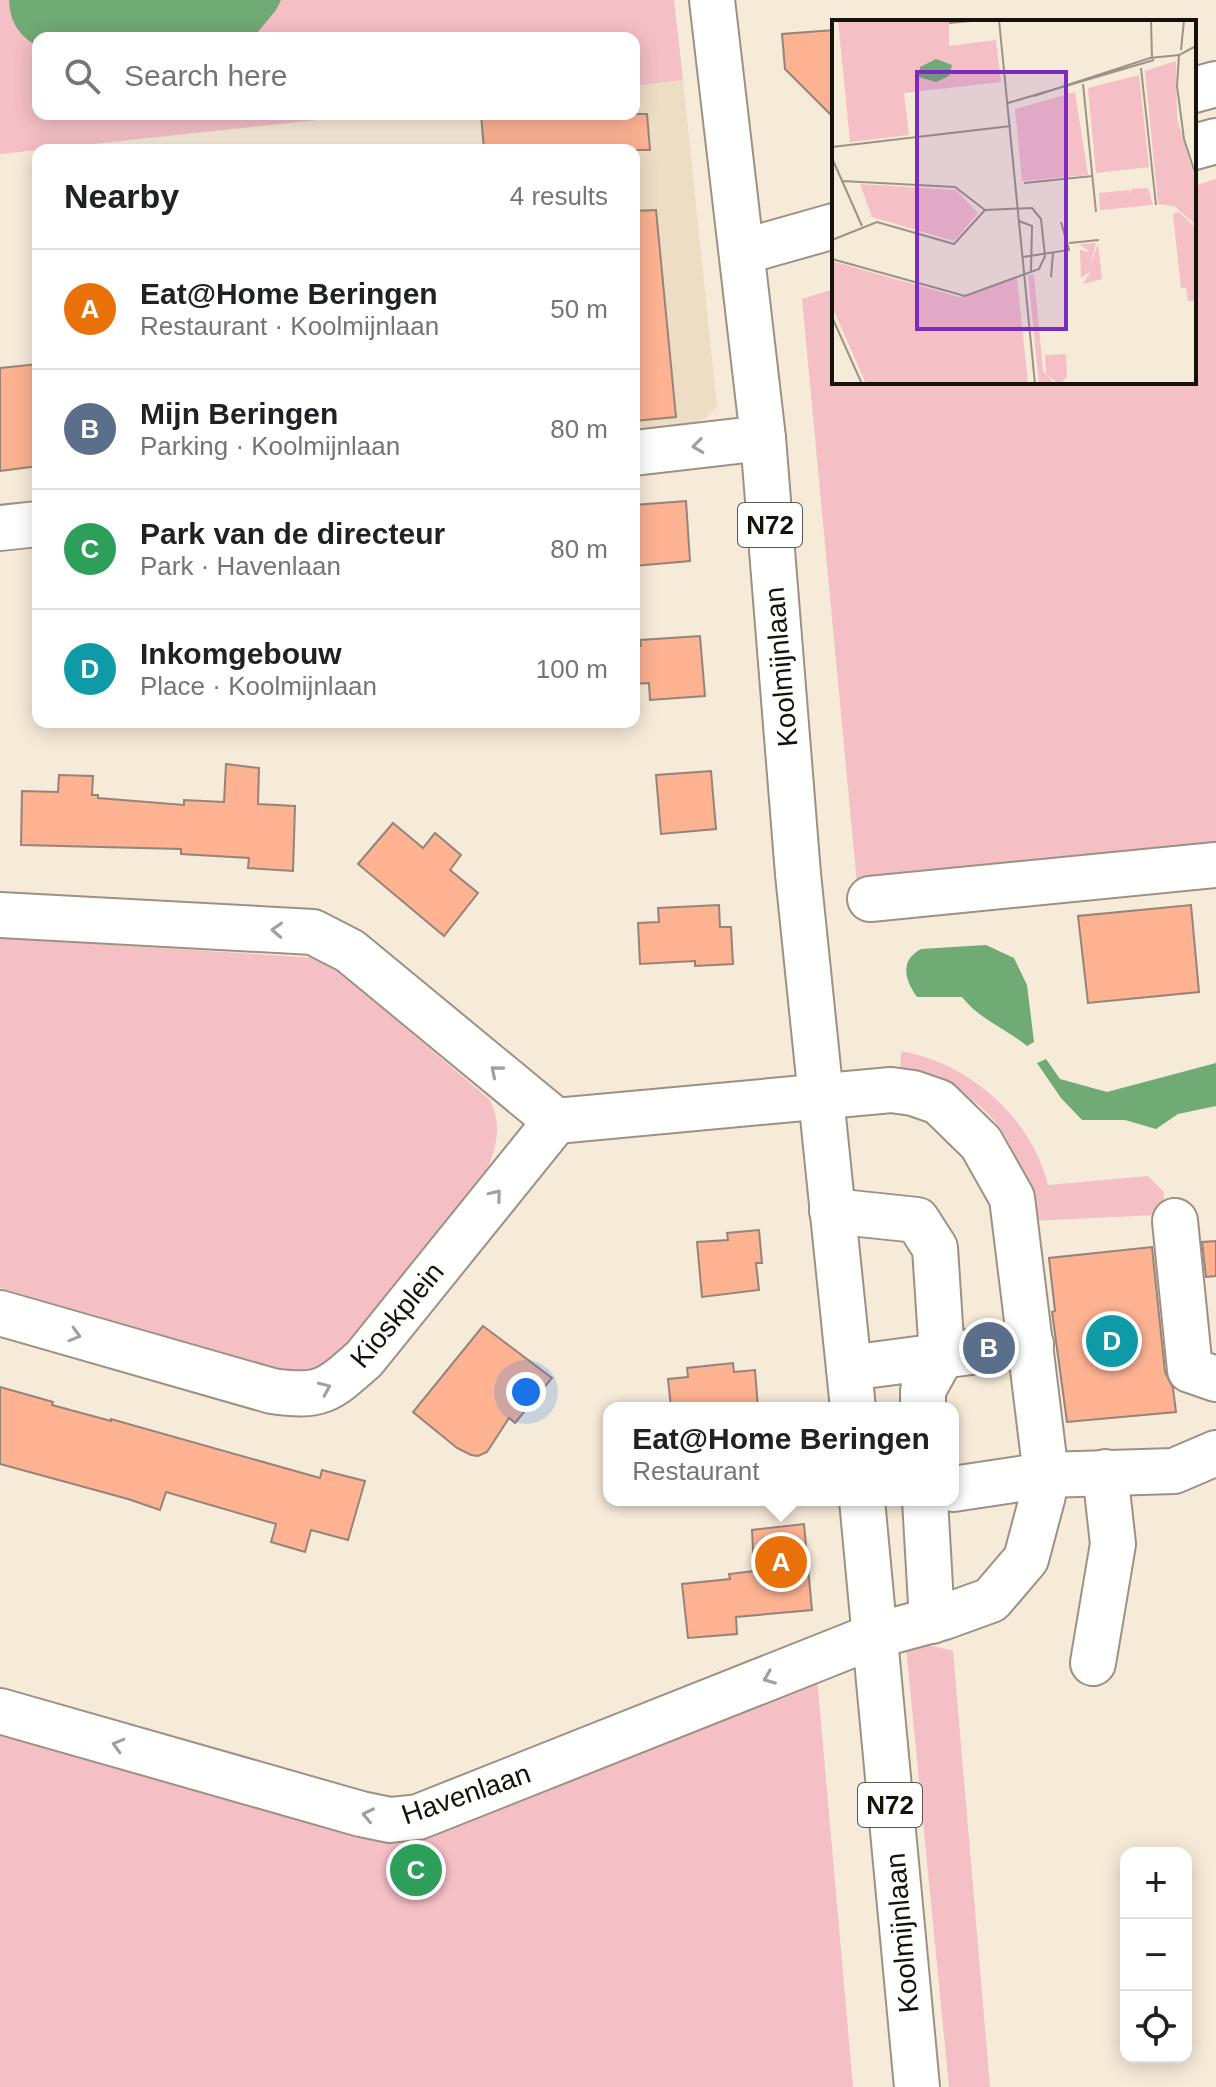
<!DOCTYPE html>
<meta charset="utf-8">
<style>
body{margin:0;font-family:Helvetica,sans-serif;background:#f2f2f2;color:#202124}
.controls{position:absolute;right:24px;bottom:24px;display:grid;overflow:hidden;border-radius:16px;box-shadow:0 4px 20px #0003}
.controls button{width:72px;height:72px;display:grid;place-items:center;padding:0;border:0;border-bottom:2px solid #e0e0e0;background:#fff;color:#202124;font:40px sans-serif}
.you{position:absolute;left:526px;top:1392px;width:28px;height:28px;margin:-20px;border:6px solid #fff;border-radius:50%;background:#1a73e8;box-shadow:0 0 0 12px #1a73e833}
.badge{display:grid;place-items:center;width:52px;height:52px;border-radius:50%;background:#0f766e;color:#fff;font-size:26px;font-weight:700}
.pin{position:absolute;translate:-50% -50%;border:4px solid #fff;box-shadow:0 2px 8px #0006}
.popup{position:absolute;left:603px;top:1402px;width:356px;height:104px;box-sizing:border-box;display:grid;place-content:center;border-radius:16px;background:#fff;filter:drop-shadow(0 2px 6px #0005);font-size:26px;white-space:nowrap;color:#757577}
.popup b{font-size:30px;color:#202124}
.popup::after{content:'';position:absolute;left:50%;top:100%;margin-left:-16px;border:16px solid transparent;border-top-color:#fff}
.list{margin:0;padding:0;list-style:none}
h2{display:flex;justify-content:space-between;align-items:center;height:104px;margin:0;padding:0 32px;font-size:34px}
h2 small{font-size:26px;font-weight:400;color:#757577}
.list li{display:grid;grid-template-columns:52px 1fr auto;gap:24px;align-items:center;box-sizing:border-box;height:120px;padding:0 32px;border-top:2px solid #e0e0e0}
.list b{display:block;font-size:30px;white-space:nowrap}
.list p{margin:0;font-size:26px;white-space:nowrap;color:#757577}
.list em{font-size:26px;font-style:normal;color:#757577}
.icon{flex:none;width:44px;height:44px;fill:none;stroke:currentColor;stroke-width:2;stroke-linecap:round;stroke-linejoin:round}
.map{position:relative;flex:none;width:1216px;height:2087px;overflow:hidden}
.search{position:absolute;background:#fff;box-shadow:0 4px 20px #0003;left:32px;top:32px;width:608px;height:88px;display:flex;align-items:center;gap:20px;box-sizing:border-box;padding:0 28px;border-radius:16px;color:#757577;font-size:30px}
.panel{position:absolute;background:#fff;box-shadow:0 4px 20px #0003;left:32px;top:144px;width:608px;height:584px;border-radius:16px}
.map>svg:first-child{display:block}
</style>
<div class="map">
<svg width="1216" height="2087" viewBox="0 0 1216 2087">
<rect width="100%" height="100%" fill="#f6ead8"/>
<!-- built -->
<polygon fill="#edddc4" points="683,80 717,407 706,418 693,424 634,430 634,86"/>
<!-- green -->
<g fill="#f5bfc6">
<polygon points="0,0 674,0 683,80 634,86 634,38 38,38 38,114 373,114 0,154"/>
<polygon points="1216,179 1216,852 857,884 802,299 834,289 834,382 1194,382 1194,186"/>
<path d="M0,938L318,958L334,967L490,1100C501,1124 498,1142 488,1167L329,1365L300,1375L0,1288Z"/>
<path d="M901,1051C969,1063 1031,1117 1048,1185L1148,1176L1164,1192L1163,1207L1156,1215L1029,1221C1021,1173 1016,1135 976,1103C965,1095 951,1085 938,1082C926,1078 912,1078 900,1077Z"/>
<polygon points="925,1644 953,1651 990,2087 949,2087 906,1647"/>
<polygon points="817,1677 853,2087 0,2087 0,1729 342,1827"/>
</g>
<!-- water -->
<g fill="#70aa74">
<path d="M9,0H281L276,10L253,38H38V47C19,35 10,23 9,0Z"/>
<path d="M986,945L1014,958L1027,985L1034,1042L1027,1046C1005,1028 979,1019 962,997H917C905,980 899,961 921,949Z"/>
<polygon points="1046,1059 1060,1079 1107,1092 1216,1063 1216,1106 1178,1114 1156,1129 1125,1120 1082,1120 1061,1098 1037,1063"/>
</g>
<!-- building -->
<g fill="#fdb292" stroke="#96837b" stroke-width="2">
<polygon points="834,30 834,118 785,69 782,34"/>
<polygon points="481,114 647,114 650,150 484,150"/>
<polygon points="656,210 676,417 634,421 634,211"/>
<polygon points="38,364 38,466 0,471 0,368"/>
<polygon points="686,501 690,561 634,566 634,505"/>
<polygon points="700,636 705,696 650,700 649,683 634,684 634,647 641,646 640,640"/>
<polygon points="226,764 259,768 258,804 295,806 293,871 248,868 249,858 181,854 181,849 21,845 22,791 58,792 59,775 93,776 92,795 98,795 98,798 184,805 184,800 224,802"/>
<polygon points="711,771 716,829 661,834 656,775"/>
<polygon points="393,823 423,848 435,833 461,855 450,870 478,893 444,936 358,864"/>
<polygon points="719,905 720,927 731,927 733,964 695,966 695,961 640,964 638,923 659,922 658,908"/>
<polygon points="1191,905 1199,992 1088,1003 1078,916"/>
<polygon points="759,1230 762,1263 756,1263 759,1290 702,1297 697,1242 728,1240 727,1233"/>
<polygon points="1216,1241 1216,1276 1206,1277 1202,1242"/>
<polygon points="1152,1247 1165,1372 1173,1388 1176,1412 1067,1422 1052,1312 1055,1311 1049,1258"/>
<polygon points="483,1326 552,1378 515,1423 509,1418 487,1452 478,1456 471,1455 457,1448 413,1412"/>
<polygon points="733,1363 734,1372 755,1370 758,1408 671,1408 668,1379 688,1377 687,1368"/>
<polygon points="0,1387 53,1402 52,1405 111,1421 111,1419 320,1478 322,1470 365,1481 348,1540 311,1530 305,1552 271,1542 276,1524 166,1492 160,1510 128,1499 0,1464"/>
<polygon points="804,1524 812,1610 736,1617 737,1634 688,1638 682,1584 730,1579 729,1574 754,1571 752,1530"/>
</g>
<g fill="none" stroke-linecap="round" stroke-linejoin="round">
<!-- minor casing -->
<g stroke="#9d9282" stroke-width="48">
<g id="minor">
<polyline points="1194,90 1216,84"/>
<polyline points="1194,147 1216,141"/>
<polyline points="742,252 834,226"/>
<polyline points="634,453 763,438"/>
<polyline points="0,528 38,524"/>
<polyline points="870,899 1216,865"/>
<polyline points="0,915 313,932 350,951 556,1121"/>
<polyline points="832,1211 917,1220 935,1248 942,1356 923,1390 923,1408"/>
<polyline points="1175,1221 1190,1370 1216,1379"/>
<path d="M0,1313L272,1391C321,1398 328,1391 364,1359L556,1121L891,1090L913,1093L939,1102L981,1143L1012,1198L1046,1475L1043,1495L1026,1559L991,1600L944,1617L874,1636L418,1817L390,1820L361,1814L0,1711"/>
<polyline points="849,1368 1031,1344"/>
<polyline points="953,1489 1046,1475 1174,1471 1216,1453"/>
<polyline points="925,1500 932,1621"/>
<polyline points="1093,1663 1113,1544 1105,1472"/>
</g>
</g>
<!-- major casing -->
<g stroke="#9d9282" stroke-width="48">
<g id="major">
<polyline points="712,0 763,438 798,874 853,1408"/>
<polyline points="862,1500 917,2087"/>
</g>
</g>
<!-- minor -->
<use href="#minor" stroke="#fff" stroke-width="44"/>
<!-- major -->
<use href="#major" stroke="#fff" stroke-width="44"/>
</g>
<!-- one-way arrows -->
<defs><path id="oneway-chevron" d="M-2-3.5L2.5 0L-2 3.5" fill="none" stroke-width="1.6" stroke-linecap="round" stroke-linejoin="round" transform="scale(2)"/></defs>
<g stroke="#a1a09d">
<use href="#oneway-chevron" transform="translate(698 446) rotate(173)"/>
<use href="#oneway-chevron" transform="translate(277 930) rotate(-177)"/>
<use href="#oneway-chevron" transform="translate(496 1071) rotate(-140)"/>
<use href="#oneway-chevron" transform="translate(496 1195) rotate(-51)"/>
<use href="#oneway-chevron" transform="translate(75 1335) rotate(16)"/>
<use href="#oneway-chevron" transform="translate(325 1388) rotate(-24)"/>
<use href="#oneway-chevron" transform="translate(769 1678) rotate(158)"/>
<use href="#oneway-chevron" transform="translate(118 1745) rotate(-164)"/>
<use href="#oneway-chevron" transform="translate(368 1815) rotate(-168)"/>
</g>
<g text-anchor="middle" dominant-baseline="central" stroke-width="6" stroke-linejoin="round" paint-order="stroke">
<!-- shield labels -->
<g fill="#fff" stroke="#5b5854" stroke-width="2">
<rect x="738" y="503" width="64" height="44" rx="6"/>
<rect x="858" y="1783" width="64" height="44" rx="6"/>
</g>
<g font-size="26" font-weight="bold" fill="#15110b">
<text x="770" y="525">N72</text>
<text x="890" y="1805">N72</text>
</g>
<!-- street labels -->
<g font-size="28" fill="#15110b" stroke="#fff">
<text transform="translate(781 667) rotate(-95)">Koolmijnlaan</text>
<text transform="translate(397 1315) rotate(-50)">Kioskplein</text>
<text transform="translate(466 1794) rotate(-19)">Havenlaan</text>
<text transform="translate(902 1933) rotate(-95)">Koolmijnlaan</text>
</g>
</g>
<!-- overview -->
<g transform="translate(832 20)">
<rect width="364" height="364" fill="#f6ead8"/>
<path d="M6,0H117V26L164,20L169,62L72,73L77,115L18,122ZM344,41L345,99L364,162V205L342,186L326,184L313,51ZM307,55L317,147L264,153L256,68ZM243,72L256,155L190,161L183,89ZM28,164L124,170L146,193L122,221L40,197ZM316,168L321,185L268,190L267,173L297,170L299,174V169ZM347,192L364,208V281H356L354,268H349L341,194ZM264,223L258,246L266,224L270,259L251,264L259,251L249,258L248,230L258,232L247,224ZM0,241L127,277L185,258L196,364H34L0,286ZM196,255H202L211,351L223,364H207ZM234,334L235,357L227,364L214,354L213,335Z" fill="#f5bfc6"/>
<path d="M104,39L120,45L117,56L104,62L87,57L88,47Z" fill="#70aa74"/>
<path fill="none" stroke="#9c9386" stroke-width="2" d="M167,0L203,364M319,0L320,39M117,3L149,0M364,26L347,35L345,66L352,119L364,156M349,30L352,0M309,48L324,185M251,64L264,192M202,76L318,38L347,35M176,83L322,40M0,127L179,106M0,138L30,206M192,163L261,156M187,201L200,206L199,251M0,220L45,202L122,224L153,190M237,223L267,220M191,237L237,230L229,202M0,239L133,276L207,249L213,236L209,199L200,188L153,190L123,167L10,161M219,257L221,233M0,297L30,364"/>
<path fill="#7b2cbf" fill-opacity="0.15" stroke="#7b2cbf" stroke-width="4" d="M85,52H234V309H85Z"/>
<rect width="364" height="364" fill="none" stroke="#15110b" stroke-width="4"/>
</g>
</svg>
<div class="controls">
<button>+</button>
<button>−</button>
<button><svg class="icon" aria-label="locate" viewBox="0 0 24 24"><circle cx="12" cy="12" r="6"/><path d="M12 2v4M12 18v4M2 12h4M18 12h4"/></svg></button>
</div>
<div class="you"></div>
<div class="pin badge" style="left:781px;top:1562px;background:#e8710a">A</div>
<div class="popup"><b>Eat@Home Beringen</b>Restaurant</div>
<div class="pin badge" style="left:989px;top:1348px;background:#5c6f8a">B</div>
<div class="pin badge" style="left:416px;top:1870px;background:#2e9e5b">C</div>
<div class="pin badge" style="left:1112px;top:1341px;background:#0f9aa8">D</div>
<div class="search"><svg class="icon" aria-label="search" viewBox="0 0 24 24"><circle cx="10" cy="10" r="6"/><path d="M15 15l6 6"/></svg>Search here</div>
<section class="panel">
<h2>Nearby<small>4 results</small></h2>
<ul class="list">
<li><span class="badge" style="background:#e8710a">A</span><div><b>Eat@Home Beringen</b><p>Restaurant · Koolmijnlaan</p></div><em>50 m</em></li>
<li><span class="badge" style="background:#5c6f8a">B</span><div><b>Mijn Beringen</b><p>Parking · Koolmijnlaan</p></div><em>80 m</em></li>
<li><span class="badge" style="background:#2e9e5b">C</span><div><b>Park van de directeur</b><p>Park · Havenlaan</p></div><em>80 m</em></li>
<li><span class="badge" style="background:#0f9aa8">D</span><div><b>Inkomgebouw</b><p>Place · Koolmijnlaan</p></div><em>100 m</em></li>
</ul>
</section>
</div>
